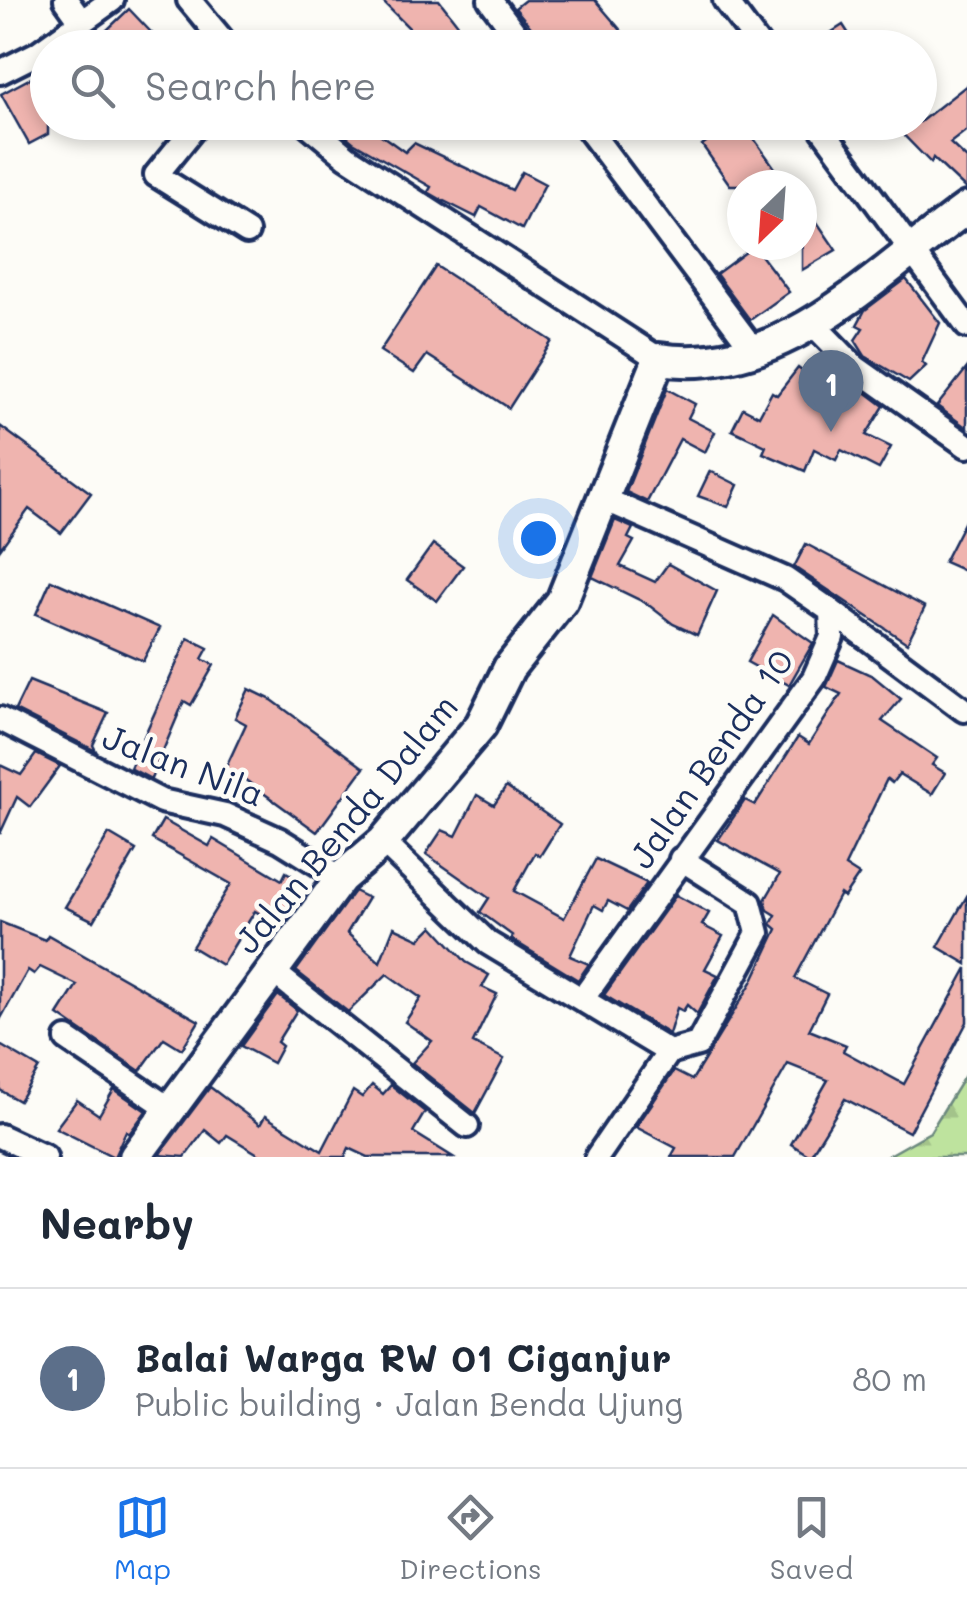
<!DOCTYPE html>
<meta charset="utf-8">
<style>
body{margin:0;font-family:Mali,sans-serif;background:#f6f6f7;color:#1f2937}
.compass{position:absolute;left:727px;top:170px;width:90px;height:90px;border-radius:50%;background:#fff;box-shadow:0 5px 15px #0003;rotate:205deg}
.you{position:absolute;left:538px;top:538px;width:35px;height:35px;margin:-25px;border:8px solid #fff;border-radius:50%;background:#1a73e8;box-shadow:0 0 0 15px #1a73e833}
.badge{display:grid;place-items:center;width:65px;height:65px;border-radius:50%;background:#1a73e8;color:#fff;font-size:32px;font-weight:700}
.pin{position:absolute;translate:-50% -82px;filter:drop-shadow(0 2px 5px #0008)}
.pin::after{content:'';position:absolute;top:52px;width:35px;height:30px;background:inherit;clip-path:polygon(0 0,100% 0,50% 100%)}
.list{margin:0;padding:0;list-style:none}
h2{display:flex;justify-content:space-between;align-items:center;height:130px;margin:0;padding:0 40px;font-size:42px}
h2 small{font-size:32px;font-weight:400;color:#747a83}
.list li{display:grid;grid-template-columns:65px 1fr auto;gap:30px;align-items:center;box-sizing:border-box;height:180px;padding:0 40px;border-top:2px solid #e0e1e3}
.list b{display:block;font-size:38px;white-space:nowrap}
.list p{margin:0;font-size:32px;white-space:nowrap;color:#747a83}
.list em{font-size:32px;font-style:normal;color:#747a83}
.icon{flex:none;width:55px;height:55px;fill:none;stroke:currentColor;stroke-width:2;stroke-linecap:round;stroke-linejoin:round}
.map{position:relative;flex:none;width:967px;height:1157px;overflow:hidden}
.search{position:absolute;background:#fff;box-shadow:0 5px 15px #0003;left:30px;right:30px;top:30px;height:110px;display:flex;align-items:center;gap:25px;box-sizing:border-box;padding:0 35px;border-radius:55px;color:#747a83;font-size:38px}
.sheet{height:310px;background:#fff}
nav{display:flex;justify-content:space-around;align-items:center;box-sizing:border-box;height:140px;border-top:2px solid #e0e1e3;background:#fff;font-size:28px;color:#747a83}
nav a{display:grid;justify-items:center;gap:5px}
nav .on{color:#1a73e8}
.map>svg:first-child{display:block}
</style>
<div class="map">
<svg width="967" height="1157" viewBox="0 0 967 1157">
<defs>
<pattern id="forest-firs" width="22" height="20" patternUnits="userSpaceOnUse" patternTransform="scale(2.5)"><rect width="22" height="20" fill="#bee39e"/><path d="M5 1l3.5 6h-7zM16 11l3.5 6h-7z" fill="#a3c38a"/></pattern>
</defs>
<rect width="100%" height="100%" fill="#fdfcf7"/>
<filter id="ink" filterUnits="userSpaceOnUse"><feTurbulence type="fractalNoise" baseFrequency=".01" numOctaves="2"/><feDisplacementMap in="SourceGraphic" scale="20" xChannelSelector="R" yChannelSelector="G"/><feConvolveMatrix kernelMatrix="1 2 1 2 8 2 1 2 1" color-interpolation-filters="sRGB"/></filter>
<g filter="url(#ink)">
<!-- forest -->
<polygon fill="url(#forest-firs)" stroke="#6c897e" stroke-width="2.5" points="967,1072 967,1157 886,1157 930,1132"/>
<!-- building -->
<g fill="#efb4af" stroke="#1b2f5e" stroke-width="2.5">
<polygon points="381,0 439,0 463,31 442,48 429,48"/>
<polygon points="525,0 595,0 636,48 548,48 515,8"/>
<polygon points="129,9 166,48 88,48"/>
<polygon points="843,25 858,48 807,48"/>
<polygon points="31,78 48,108 48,134 29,144 1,94"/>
<polygon points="967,85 967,130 950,143 967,159 967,190 933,158 931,163 891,122 920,122"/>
<polygon points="329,122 363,122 405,152 414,143 512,190 522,172 545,184 522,229 481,207 476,217 442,200 428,192 431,187 353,142"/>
<polygon points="734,122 742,122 787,185 730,185 702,145"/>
<polygon points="802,200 836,250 802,270"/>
<polygon points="754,246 789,292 750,320 716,274"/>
<polygon points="436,266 552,341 509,408 427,355 414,373 380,351"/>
<polygon points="906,279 940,323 922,362 926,366 909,382 865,356 855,340 863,328 857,325 865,310"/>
<polygon points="798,368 827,391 840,373 884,406 866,435 891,447 879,469 841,450 836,460 814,449 805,471 763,453 766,446 732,430 743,408 759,416 772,392 777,395"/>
<polygon points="967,368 967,428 937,406"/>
<polygon points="667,389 695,404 688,418 715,432 705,452 680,439 647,502 626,492"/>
<polygon points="0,426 91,493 61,533 29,509 0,549"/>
<polygon points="710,471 738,485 728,507 698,496"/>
<polygon points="967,517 967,572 944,562"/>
<polygon points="615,520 633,528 628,538 634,541 620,566 655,582 668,564 717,591 697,635 673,624 646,603 592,577"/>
<polygon points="433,544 463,566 437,601 407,580"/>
<polygon points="806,544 925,607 907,643 794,567"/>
<polygon points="51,580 160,628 143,661 36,614"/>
<polygon points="773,615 813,643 789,685 747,662"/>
<polygon points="188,638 208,648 202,659 214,665 191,705 184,701 151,779 130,768"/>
<polygon points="838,660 873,676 901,699 882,721 937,758 932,765 945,773 932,794 899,774 892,783 887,779 845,866 859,875 844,897 840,894 795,978 827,994 809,1030 846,1045 843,1051 904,1084 967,968 967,1022 909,1132 845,1099 810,1156 791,1144 828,1080 788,1064 735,1157 671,1157 676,1148 636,1127 674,1071 692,1080 752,982 777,929 771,924 776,915 768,910 765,900 780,874 718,840 745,800 755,805 798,737 809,744 841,694 826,687"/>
<polygon points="29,681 108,713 93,745 96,751 15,710"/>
<polygon points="249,689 272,700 364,768 317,832 244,779 240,787 221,778 246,724 235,718"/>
<polygon points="36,754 60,766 30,807 17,797 0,834 0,765 21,775"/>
<polygon points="506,787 560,824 540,856 535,853 514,891 564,918 596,859 647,883 627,911 608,901 603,910 594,905 570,956 589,964 578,980 511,939 513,936 480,912 489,898 426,854 442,830 456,836 477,795 494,805"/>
<polygon points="163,820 209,846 213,839 282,880 286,872 303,882 294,897 301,901 282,927 255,911 222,965 192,947 231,884 152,839"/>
<polygon points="109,834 136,850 94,921 65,907"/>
<polygon points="354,891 368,898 347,933 380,962 394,927 420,939 433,926 466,962 489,975 482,987 497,994 473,1043 504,1059 475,1113 412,1063 432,1041 405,1022 421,998 387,974 348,1012 296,971"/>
<polygon points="676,895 709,913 702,925 723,936 705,969 718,975 697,1014 687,1005 683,1011 677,1008 669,1034 604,995"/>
<polygon points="967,896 967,964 938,947"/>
<polygon points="0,922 45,940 48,935 199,1021 182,1049 164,1038 140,1071 58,1015 77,985 40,967 34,974 28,970 0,1020"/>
<polygon points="278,995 297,1010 277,1042 282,1046 273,1063 241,1046"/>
<polygon points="0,1045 39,1068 19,1101 0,1090"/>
<polygon points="372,1085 383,1094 391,1085 425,1112 413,1132 453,1157 368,1157 349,1148 345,1157 263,1157 227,1135 221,1143 205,1130 185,1157 159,1155 210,1087 260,1125 265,1116 322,1151 353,1091 362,1097"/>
<polygon points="114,1089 146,1111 129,1134 126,1131 114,1157 56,1128 77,1100 99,1115"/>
</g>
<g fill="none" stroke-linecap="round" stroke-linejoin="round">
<!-- minor casing -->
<g stroke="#1b2f5e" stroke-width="30">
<g id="minor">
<polyline points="66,0 81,21"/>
<polyline points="189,0 229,48"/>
<polyline points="490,0 526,48"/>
<polyline points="725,0 761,48"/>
<polyline points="0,72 38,53 112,0"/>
<polyline points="199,122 156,175 247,232"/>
<polyline points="305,122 347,157 659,359"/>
<polyline points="583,122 756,353"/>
<polyline points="817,122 967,326"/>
<polyline points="814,325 855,367 967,446"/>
<polyline points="831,611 964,710"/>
<polyline points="0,719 161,801 225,815 280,840 341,878"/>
<polyline points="383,842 488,943 669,1052 698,1044 758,933 750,903 681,859"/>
<polyline points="271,970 467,1126"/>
<polyline points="583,998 814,678 832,637 831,611 785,579 604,499"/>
<polyline points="67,1039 170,1109"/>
<polyline points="0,1136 45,1157"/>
<polyline points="597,1157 669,1052"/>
</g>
</g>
<!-- tertiary casing -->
<g stroke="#1b2f5e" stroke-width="38">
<path id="tertiary" d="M135,1157L341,878L383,842L481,725L509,668L562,601L659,359C783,378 874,274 967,208"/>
</g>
<!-- minor -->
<use href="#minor" stroke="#fdfcf7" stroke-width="22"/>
<!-- tertiary -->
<use href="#tertiary" stroke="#fdfcf7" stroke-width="30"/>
</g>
</g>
<g text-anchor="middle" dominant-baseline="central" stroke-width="9" stroke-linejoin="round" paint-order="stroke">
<!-- street labels -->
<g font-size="35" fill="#1b2f5e" stroke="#fdfcf7">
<text transform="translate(710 758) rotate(-55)">Jalan Benda 10</text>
<text transform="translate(184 764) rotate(21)">Jalan Nila</text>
<text transform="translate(345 823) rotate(-50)">Jalan Benda Dalam</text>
</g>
</g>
</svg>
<svg class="compass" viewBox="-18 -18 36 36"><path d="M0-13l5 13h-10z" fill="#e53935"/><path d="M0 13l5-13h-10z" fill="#747a83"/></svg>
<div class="you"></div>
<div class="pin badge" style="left:831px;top:432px;background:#5c6f8a">1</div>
<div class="search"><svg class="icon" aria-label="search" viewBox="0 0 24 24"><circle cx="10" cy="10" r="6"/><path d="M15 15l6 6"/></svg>Search here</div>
</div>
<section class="sheet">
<h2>Nearby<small></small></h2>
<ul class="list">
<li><span class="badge" style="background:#5c6f8a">1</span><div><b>Balai Warga RW 01 Ciganjur</b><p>Public building · Jalan Benda Ujung</p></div><em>80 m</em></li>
</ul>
</section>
<nav>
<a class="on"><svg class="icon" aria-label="map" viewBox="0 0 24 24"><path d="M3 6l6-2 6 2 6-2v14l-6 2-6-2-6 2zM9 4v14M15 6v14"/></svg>Map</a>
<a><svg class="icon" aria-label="directions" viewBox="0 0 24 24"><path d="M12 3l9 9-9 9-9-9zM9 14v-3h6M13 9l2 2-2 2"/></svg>Directions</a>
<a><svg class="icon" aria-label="saved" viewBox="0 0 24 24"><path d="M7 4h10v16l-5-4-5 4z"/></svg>Saved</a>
</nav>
